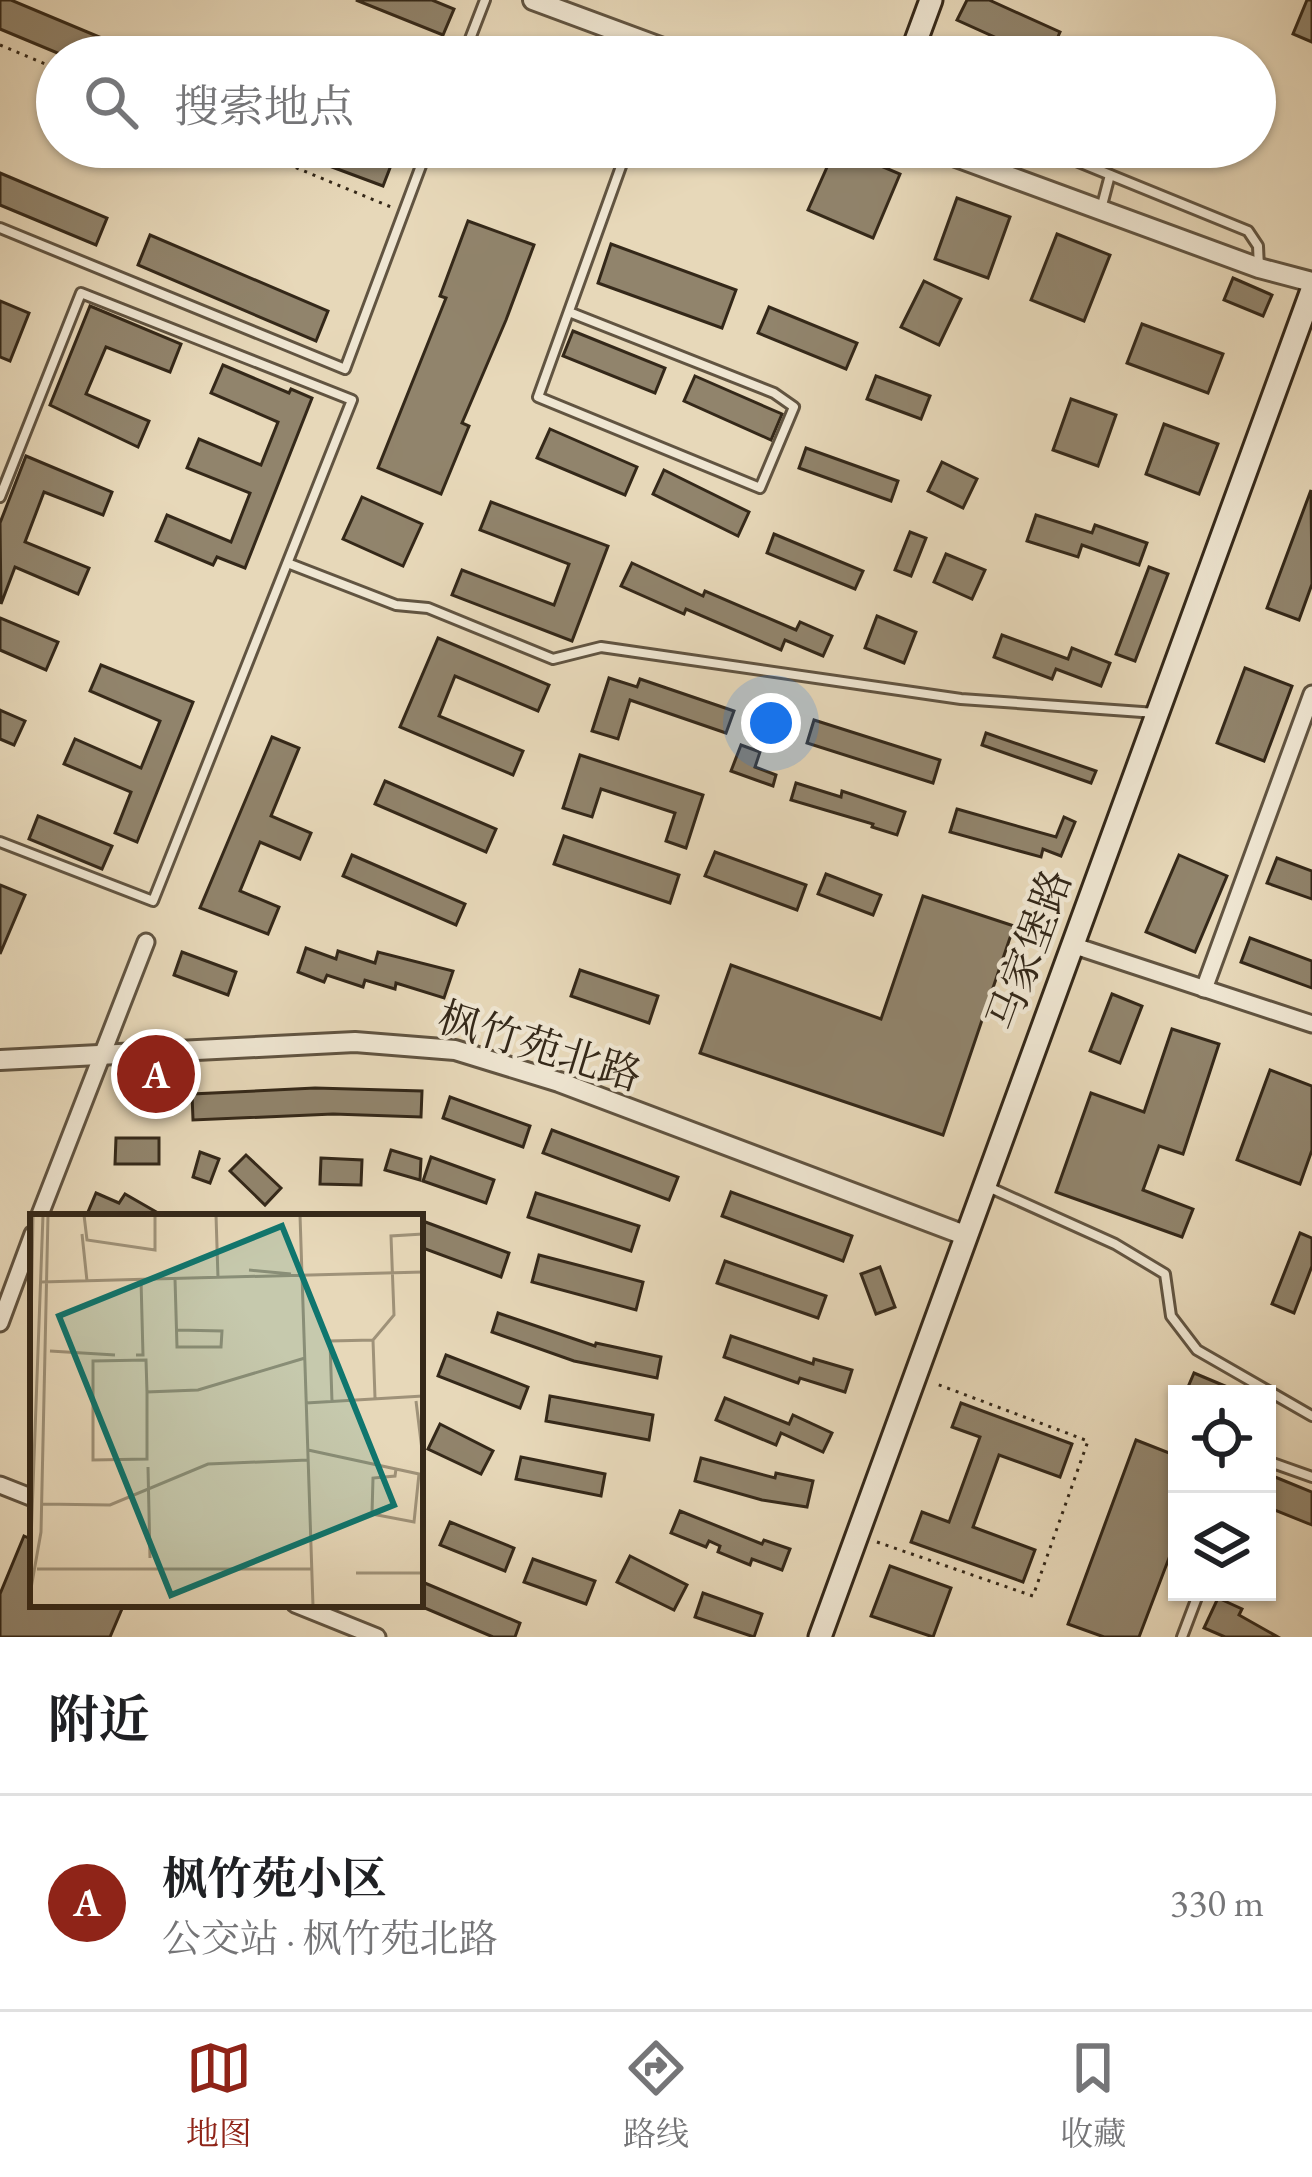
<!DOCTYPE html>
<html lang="zh">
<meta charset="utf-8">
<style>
body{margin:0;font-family:"EB Garamond","Noto Serif SC",serif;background:#f2f2f2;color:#202124}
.controls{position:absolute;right:36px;bottom:36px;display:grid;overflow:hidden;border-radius:0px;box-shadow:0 3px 9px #0004}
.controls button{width:108px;height:108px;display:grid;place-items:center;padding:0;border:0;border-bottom:3px solid #e0e0e0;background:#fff;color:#202124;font:60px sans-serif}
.you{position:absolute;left:771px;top:723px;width:42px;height:42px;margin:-30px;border:9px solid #fff;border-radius:50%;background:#1a73e8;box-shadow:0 0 0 18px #1a73e833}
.badge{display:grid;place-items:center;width:78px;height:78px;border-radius:50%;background:#8f2418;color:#fff;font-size:39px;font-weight:700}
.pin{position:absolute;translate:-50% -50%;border:6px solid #fff;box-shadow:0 3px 12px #0006}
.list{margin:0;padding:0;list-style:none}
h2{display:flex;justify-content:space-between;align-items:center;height:156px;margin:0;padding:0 48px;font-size:51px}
h2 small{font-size:39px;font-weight:400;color:#757577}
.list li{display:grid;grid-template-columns:78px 1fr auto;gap:36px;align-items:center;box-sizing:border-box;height:216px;padding:0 48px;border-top:3px solid #e0e0e0}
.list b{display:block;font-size:45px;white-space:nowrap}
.list p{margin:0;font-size:39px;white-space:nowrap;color:#757577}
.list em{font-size:39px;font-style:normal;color:#757577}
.icon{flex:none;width:66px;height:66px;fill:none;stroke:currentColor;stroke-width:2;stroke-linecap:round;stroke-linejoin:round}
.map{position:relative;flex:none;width:1312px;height:1637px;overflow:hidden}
.search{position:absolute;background:#fff;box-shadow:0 3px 9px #0004;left:36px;right:36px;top:36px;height:132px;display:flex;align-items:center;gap:30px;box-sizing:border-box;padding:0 42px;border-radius:66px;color:#757577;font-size:45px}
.sheet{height:372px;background:#fff}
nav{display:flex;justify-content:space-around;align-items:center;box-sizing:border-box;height:168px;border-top:3px solid #e0e0e0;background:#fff;font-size:33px;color:#757577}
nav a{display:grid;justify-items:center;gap:6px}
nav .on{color:#8f2418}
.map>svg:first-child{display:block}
</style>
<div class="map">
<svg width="1312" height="1637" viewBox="0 0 1312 1637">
<rect width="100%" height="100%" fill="#e7d8b9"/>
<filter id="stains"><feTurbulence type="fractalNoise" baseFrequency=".00167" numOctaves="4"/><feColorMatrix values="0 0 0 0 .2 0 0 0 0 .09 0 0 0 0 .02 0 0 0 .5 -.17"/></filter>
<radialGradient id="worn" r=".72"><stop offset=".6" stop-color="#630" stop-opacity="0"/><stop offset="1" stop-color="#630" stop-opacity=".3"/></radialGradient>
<!-- building -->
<g fill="#91846c" stroke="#342819" stroke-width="3">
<polygon points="0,0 11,0 147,57 67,57 0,29"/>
<polygon points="356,0 432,0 454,9 443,35"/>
<polygon points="967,0 989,0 1060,32 1057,39 1100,57 1063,57 1051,52 1049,57 1039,57 957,20"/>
<polygon points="1307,0 1312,0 1312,42 1293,34"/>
<polygon points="372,147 395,155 383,186 281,148"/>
<polygon points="836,147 900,174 873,238 808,210"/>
<polygon points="0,173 107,218 96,245 0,205"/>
<polygon points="957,198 1010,217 988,278 935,259"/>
<polygon points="468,221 534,245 506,320 462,423 469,426 441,494 378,468 446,298 440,296"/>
<polygon points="1057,234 1110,255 1084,321 1031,300"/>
<polygon points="150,235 328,311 316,341 138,265"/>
<polygon points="611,244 736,290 722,328 598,283"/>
<polygon points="1233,278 1272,295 1263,316 1224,300"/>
<polygon points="924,281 961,299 939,345 901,327"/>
<polygon points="0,301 29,313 10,361 0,357"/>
<polygon points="90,306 181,344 170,372 106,347 86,394 149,421 138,447 50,405"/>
<polygon points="769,307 857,343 846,369 758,333"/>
<polygon points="1142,324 1223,354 1208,393 1127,363"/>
<polygon points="573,331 665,368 655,393 563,356"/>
<polygon points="223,365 289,393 291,389 312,398 245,568 217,557 213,565 156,541 167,515 231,542 250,493 187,468 199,439 261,465 278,422 211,393"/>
<polygon points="695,376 782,414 771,440 684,401"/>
<polygon points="876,376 930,396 921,419 867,399"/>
<polygon points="1071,399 1116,415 1098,466 1053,450"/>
<polygon points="1164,424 1218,444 1199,494 1146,474"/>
<polygon points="550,429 637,467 625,495 537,458"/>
<polygon points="806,448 898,481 891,501 799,468"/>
<polygon points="26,456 112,492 103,515 44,492 25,542 89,568 78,594 15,567 1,604 0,523"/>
<polygon points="942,462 977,479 963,508 928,491"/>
<polygon points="664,470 749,512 738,536 653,494"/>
<polygon points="1311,490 1312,584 1299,620 1267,608"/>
<polygon points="362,497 422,524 403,566 343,539"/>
<polygon points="491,502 608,546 572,641 452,595 462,570 554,605 569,564 480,530"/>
<polygon points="1036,515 1092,533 1095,525 1147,543 1139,565 1082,545 1078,557 1027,541"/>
<polygon points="910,532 926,538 911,576 895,570"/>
<polygon points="774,534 863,571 855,589 767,553"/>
<polygon points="946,554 985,570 972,599 934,582"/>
<polygon points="632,563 703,596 705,591 796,630 800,622 832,636 823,656 785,640 781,650 686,609 684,614 621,586"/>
<polygon points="1149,567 1168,574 1135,661 1116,654"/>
<polygon points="877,616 916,632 904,663 865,648"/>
<polygon points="0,618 58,642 46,670 0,650"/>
<polygon points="1002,635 1068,659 1072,648 1110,663 1101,686 1056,669 1052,679 994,657"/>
<polygon points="438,638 549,685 538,711 455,676 439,716 523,751 513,775 400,727"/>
<polygon points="101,665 193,702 137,842 115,833 131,792 64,764 75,739 141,768 160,721 90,691"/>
<polygon points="1245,668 1292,686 1264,761 1217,743"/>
<polygon points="609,678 637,687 640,679 734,711 726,733 630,700 618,739 592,731"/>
<polygon points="761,703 797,714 789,737 754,726"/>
<polygon points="0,710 25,721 14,745 0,739"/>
<polygon points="814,720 940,760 933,783 807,743"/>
<polygon points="986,733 1096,771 1091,783 982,745"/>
<polygon points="272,737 299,748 271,816 311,833 300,859 260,842 240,891 279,907 268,934 200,908"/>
<polygon points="741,745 760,752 755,767 776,775 773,786 731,771"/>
<polygon points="580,755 703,795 686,848 666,841 675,813 601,789 592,817 563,808"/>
<polygon points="385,781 496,829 486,852 375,804"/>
<polygon points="796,783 841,797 842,791 905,812 897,835 872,827 873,824 791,800"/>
<polygon points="957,809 1056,837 1064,817 1075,822 1061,856 1043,849 1041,857 950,832"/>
<polygon points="38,816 112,846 102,869 29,839"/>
<polygon points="564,836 679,875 670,903 554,864"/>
<polygon points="715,852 806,885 797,910 705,876"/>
<polygon points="352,855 465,904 456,925 343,876"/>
<polygon points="1179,855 1227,876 1195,952 1146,932"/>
<polygon points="1277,858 1312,871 1312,899 1267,883"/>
<polygon points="826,874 881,895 873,915 818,894"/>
<polygon points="0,885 25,895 0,954"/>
<polygon points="923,896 1014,926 943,1135 700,1053 731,965 881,1019"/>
<polygon points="1250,938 1312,961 1312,988 1241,962"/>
<polygon points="306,948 336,959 338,951 375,963 378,952 453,971 444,998 396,983 395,989 365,980 363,987 327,975 324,982 298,972"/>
<polygon points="182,952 236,972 228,995 174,975"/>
<polygon points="580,970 658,996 649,1023 571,996"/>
<polygon points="1112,994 1142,1006 1120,1063 1090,1051"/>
<polygon points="1172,1029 1219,1044 1183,1154 1159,1146 1143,1190 1193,1209 1182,1237 1056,1192 1091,1093 1144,1112"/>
<polygon points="1270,1070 1312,1086 1312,1150 1300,1184 1237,1160"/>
<polygon points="315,1088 422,1091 421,1117 333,1114 193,1120 192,1094"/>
<polygon points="450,1097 530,1126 523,1147 443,1118"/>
<polygon points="552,1130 678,1177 669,1200 543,1153"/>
<polygon points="116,1138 159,1138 159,1164 115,1164"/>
<polygon points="391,1150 421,1159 420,1180 385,1170"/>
<polygon points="200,1152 219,1159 210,1183 193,1177"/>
<polygon points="246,1155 281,1188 265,1205 230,1171"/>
<polygon points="431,1157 494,1180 486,1203 423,1181"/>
<polygon points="321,1158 362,1160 361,1185 320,1184"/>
<polygon points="731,1192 852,1236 843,1261 722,1216"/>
<polygon points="96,1193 119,1203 125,1194 165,1217 100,1217 88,1212"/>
<polygon points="536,1193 639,1226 631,1251 528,1217"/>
<polygon points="420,1220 509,1253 501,1277 420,1247"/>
<polygon points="1300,1233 1312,1238 1312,1266 1294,1313 1272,1304"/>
<polygon points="539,1255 643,1282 636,1310 532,1282"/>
<polygon points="725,1261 826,1296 818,1318 717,1283"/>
<polygon points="880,1267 895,1307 876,1314 861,1274"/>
<polygon points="498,1313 595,1346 596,1343 661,1357 657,1378 574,1361 492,1332"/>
<polygon points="731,1336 813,1364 814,1359 852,1370 845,1392 800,1378 798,1383 724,1357"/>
<polygon points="446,1355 528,1387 520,1408 438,1376"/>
<polygon points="1194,1373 1244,1394 1185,1394"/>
<polygon points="550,1396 653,1415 649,1440 546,1421"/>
<polygon points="725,1398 789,1424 793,1415 832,1433 823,1452 781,1433 776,1445 716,1420"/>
<polygon points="961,1403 1072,1444 1060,1477 999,1455 973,1527 1035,1550 1023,1582 911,1542 922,1512 949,1522 980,1437 952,1427"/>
<polygon points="440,1424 493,1451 481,1474 428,1449"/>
<polygon points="1136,1440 1177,1456 1177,1537 1139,1637 1104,1637 1068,1624"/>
<polygon points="521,1457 605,1474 601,1496 516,1479"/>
<polygon points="701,1458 775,1478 776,1473 813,1481 807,1507 762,1500 695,1481"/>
<polygon points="1275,1477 1312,1492 1312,1525 1267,1507"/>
<polygon points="680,1511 762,1544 764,1540 790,1549 782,1570 752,1559 750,1565 718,1552 720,1546 709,1541 706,1547 671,1533"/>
<polygon points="450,1522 514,1548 505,1571 440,1545"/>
<polygon points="24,1536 33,1540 33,1604 124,1604 110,1637 0,1637 0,1594"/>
<polygon points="630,1556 687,1585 674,1610 617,1582"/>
<polygon points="533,1559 595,1581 586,1604 524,1582"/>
<polygon points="890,1566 951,1588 933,1637 871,1616"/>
<polygon points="420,1581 520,1623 515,1637 493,1637 420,1606"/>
<polygon points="703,1593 762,1614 754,1637 695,1617"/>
<polygon points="1218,1598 1242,1609 1239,1615 1278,1637 1225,1637 1204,1628"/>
</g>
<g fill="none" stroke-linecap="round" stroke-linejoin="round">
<!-- service casing -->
<g stroke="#615441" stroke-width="14">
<g id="service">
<polyline points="463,57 485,0"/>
<polyline points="1059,154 1248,231 1258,246 1259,268"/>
<polyline points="1101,209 1110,175"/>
<polyline points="0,228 345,369 428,147"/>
<polyline points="569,312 774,393 794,407 760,488 538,397 628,147"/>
<polyline points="0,497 81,293 352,400 153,901 0,842"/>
<polyline points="290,564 396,605 428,608 553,659 601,647 961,699 1156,713"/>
<polyline points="986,1186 1115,1244 1165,1274 1171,1316 1197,1350 1312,1416"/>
<polyline points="1267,1461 1312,1477"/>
<polyline points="1182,1637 1199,1592"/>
</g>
</g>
<!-- minor casing -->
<g stroke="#615441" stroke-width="21">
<g id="minor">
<polyline points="1072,945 1312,1024"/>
<polyline points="1204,989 1312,694"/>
<polyline points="39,1217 146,942"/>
<polyline points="0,1323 33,1234"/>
<polyline points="0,1485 33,1498"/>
<polyline points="295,1604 377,1637"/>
</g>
</g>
<!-- tertiary casing -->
<g stroke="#615441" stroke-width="24">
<g id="tertiary">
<polyline points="533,0 687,57"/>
<polyline points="929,147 1259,268 1312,282"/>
<polyline points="0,1060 355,1042 455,1050 559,1082 967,1236"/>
</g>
</g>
<!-- secondary casing -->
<g stroke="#342819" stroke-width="27">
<g id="secondary">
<polyline points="910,57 931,0"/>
<polyline points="820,1637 1312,290"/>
</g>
</g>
<!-- path -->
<g stroke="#342819" stroke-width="3" stroke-dasharray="3 6" stroke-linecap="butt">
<polyline points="0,45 57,69"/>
<polyline points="246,147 391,207"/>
<polyline points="877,1542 1033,1596 1088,1441 934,1383"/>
</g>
<!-- service -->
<use href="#service" stroke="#efe6d2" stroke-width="8"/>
<!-- minor -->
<use href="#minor" stroke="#efe6d2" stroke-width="15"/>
<!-- tertiary -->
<use href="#tertiary" stroke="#efe6d2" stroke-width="18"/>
<!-- secondary -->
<use href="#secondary" stroke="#efe6d2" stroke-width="21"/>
</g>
<g text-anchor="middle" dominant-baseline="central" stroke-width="9" stroke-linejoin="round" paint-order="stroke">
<!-- street labels -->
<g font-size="42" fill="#342819" stroke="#efe6d2">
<text transform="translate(1029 950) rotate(-70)">马家堡路</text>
<text transform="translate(540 1046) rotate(17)">枫竹苑北路</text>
</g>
</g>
<!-- overview -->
<g transform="translate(30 1214)">
<rect width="393" height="393" fill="#e7d8b9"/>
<path fill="none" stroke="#9f9279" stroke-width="3" d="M54,1L57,26L125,36V1M186,1L188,64M270,1L283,392M52,20L57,67M219,56L261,60M145,65L147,133H191L192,117L147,116M11,68L393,58M343,126L345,184M20,137L85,141M106,141H113L111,66M0,165L3,1M117,178L116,146L63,147V246L117,245V178L168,176L275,144M386,187L393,244M302,188L300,127L343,126L364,101L361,22L393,20M276,189L393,182M278,236L389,260L384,308L342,300L343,264L365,262L366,255M118,253L120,344M12,290L80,291L178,250L278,246M0,354L13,1M7,355H281M326,359H393M0,380L11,318L18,1M393,392V333"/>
<path fill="#0f766e" fill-opacity="0.15" stroke="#0f766e" stroke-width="6" d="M252,12L364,291L141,381L29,102Z"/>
<rect width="393" height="393" fill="none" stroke="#342819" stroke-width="6"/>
</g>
<rect width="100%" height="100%" filter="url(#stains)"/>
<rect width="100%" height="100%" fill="url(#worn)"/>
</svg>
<div class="controls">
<button><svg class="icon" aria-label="locate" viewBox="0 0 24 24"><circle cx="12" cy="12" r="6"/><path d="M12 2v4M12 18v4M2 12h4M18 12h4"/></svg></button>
<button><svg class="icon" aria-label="layers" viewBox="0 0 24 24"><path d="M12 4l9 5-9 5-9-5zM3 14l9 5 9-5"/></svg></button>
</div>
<div class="you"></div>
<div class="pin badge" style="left:156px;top:1074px">A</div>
<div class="search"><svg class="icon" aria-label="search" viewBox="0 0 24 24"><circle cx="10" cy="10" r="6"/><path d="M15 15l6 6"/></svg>搜索地点</div>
</div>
<section class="sheet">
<h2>附近<small></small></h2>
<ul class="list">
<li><span class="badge">A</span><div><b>枫竹苑小区</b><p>公交站 · 枫竹苑北路</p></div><em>330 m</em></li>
</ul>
</section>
<nav>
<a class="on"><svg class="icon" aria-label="map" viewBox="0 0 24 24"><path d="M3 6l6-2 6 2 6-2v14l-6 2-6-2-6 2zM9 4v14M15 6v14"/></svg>地图</a>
<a><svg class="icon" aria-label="directions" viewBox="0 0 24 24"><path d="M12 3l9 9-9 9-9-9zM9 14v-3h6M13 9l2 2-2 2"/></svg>路线</a>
<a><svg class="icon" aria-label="saved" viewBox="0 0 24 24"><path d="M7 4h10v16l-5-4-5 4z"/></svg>收藏</a>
</nav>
